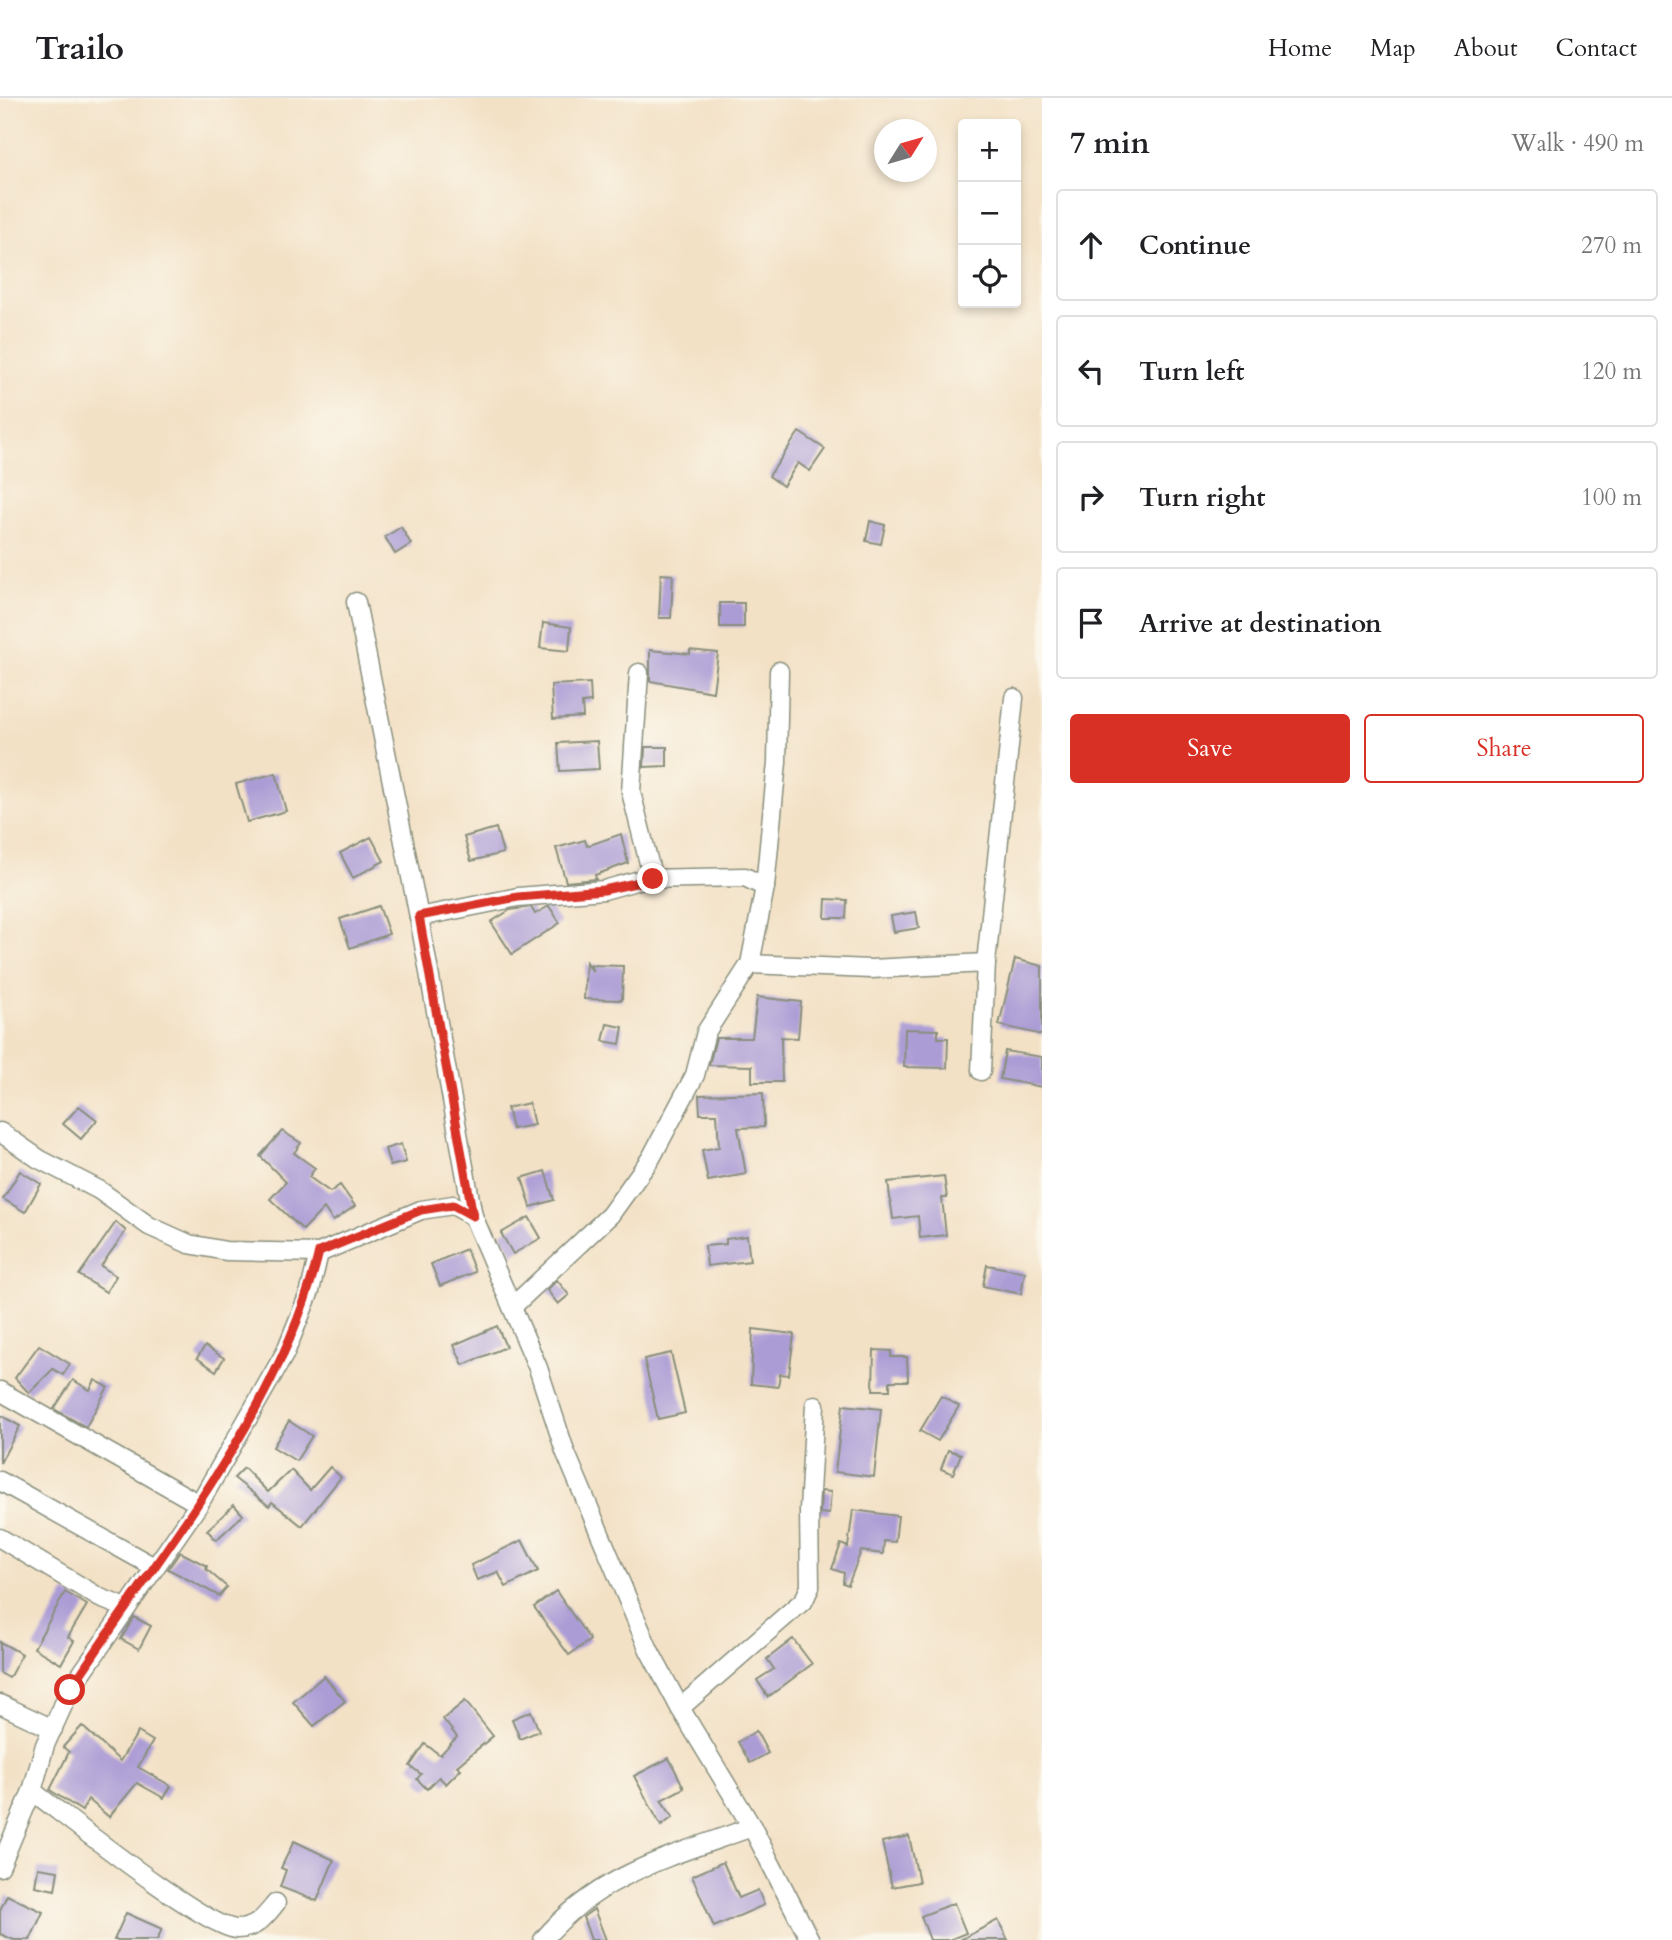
<!DOCTYPE html>
<meta charset="utf-8">
<style>
body{margin:0;font-family:Cardo,serif;background:#f6f6f6;color:#202124}
.controls{position:absolute;right:21px;top:21px;display:grid;overflow:hidden;border-radius:7px;box-shadow:0 4px 10px #0003}
.controls button{width:63px;height:63px;display:grid;place-items:center;padding:0;border:0;border-bottom:2px solid #e0e0e0;background:#fff;color:#202124;font:35px sans-serif}
.compass{position:absolute;left:874px;top:21px;width:63px;height:63px;border-radius:50%;background:#fff;box-shadow:0 4px 10px #0003;rotate:53deg}
.stop{position:absolute;width:21px;height:21px;margin:-16px;border:5px solid #d93025;border-radius:50%;background:#fff}
.stop.end{background:#d93025;border-color:#fff;box-shadow:0 2px 7px #0008}
.list{margin:0;padding:0;list-style:none}
h2{display:flex;justify-content:space-between;align-items:center;height:91px;margin:0;padding:0 28px;font-size:30px}
h2 small{font-size:23px;font-weight:400;color:#757577}
.list li{display:grid;grid-template-columns:46px 1fr auto;gap:21px;align-items:center;box-sizing:border-box;height:112px;margin:0 14px 14px;padding:0 14px;border:2px solid #e0e0e0;border-radius:7px}
.list b{display:block;font-size:26px;white-space:nowrap}
.list em{font-size:23px;font-style:normal;color:#757577}
.actions{display:flex;gap:14px;padding:21px 28px}
.actions a{flex:1;padding:16px 0;border:2px solid #d93025;border-radius:7px;text-align:center;font-size:24px;color:#d93025}
.actions .main{background:#d93025;color:#fff}
.icon{flex:none;width:38px;height:38px;fill:none;stroke:currentColor;stroke-width:2;stroke-linecap:round;stroke-linejoin:round}
.map{position:relative;flex:none;width:1042px;height:1842px;overflow:hidden}
header{display:flex;align-items:center;gap:42px;box-sizing:border-box;height:98px;padding:0 35px;background:#fff;border-bottom:2px solid #e0e0e0}
header strong{font-size:33px}
nav{display:flex;gap:38px;margin-inline-start:auto;font-size:24px}
main{display:flex}
aside{flex:1;background:#fff}
.map>svg:first-child{display:block}
</style>
<header>
<strong>Trailo</strong>
<nav><a>Home</a><a>Map</a><a>About</a><a>Contact</a></nav>
</header>
<main>
<div class="map">
<svg width="1042" height="1842" viewBox="0 0 1042 1842">
<rect width="100%" height="100%" fill="#fbf7ec"/>
<filter id="ink" filterUnits="userSpaceOnUse"><feTurbulence type="fractalNoise" baseFrequency=".0143" numOctaves="2"/><feDisplacementMap in="SourceGraphic" scale="14" xChannelSelector="R" yChannelSelector="G"/><feConvolveMatrix kernelMatrix="1 2 1 2 8 2 1 2 1" color-interpolation-filters="sRGB"/></filter>
<filter id="wash" filterUnits="userSpaceOnUse"><feTurbulence type="fractalNoise" baseFrequency=".00686" numOctaves="4" result="noise"/><feDisplacementMap in="SourceGraphic" scale="28" xChannelSelector="R" yChannelSelector="G"/><feGaussianBlur stdDeviation="1.57" result="paint"/><feColorMatrix in="noise" values="0 0 0 0 0 0 0 0 0 0 0 0 0 0 0 0 0 1.4 0 .05"/><feComposite in="paint" operator="in"/></filter>
<g filter="url(#wash)">
<rect width="100%" height="100%" fill="#f3e1c6"/>
<g id="blocks">
<!-- building -->
<g fill="#ac9cd5">
<polygon points="799,334 825,351 810,373 798,365 783,388 769,378"/>
<polygon points="870,423 885,427 881,446 866,443"/>
<polygon points="401,429 411,446 395,456 385,439"/>
<polygon points="661,476 673,477 671,520 659,520"/>
<rect x="720" y="505" width="24" height="24"/>
<polygon points="543,525 571,529 569,553 540,550"/>
<polygon points="650,552 690,556 690,552 718,555 713,594 650,583"/>
<polygon points="590,585 591,604 582,605 583,619 553,621 551,587"/>
<polygon points="597,643 599,671 560,673 558,645"/>
<polygon points="645,649 667,649 667,668 644,669"/>
<polygon points="276,675 286,713 247,724 236,686"/>
<polygon points="496,730 503,755 471,763 464,739"/>
<polygon points="621,736 628,765 595,777 596,781 566,784 556,750 585,742 587,748"/>
<polygon points="371,739 384,763 353,780 340,755"/>
<polygon points="826,801 847,802 846,820 825,820"/>
<polygon points="379,808 389,836 350,850 340,821"/>
<polygon points="549,808 560,825 512,856 491,824 510,812 531,809 535,816"/>
<polygon points="916,814 919,830 894,834 891,818"/>
<polygon points="1015,861 1042,868 1042,937 999,927"/>
<polygon points="586,864 593,874 590,867 623,868 622,902 584,901"/>
<polygon points="757,899 801,904 798,940 781,939 782,984 752,984 752,968 709,967 716,940 752,940"/>
<polygon points="607,926 623,929 620,946 603,943"/>
<polygon points="905,931 938,932 938,940 948,940 947,970 904,969"/>
<polygon points="1005,953 1042,959 1042,989 1000,981"/>
<polygon points="763,995 764,1029 738,1030 746,1076 708,1083 702,1052 719,1049 717,1016 700,1016 699,997"/>
<polygon points="529,1005 534,1027 512,1031 507,1010"/>
<polygon points="79,1008 97,1022 81,1041 63,1026"/>
<polygon points="282,1033 301,1045 294,1055 315,1070 309,1079 330,1094 340,1087 355,1108 333,1123 324,1110 303,1132 270,1101 286,1084 260,1058"/>
<polygon points="401,1046 406,1064 390,1068 385,1051"/>
<polygon points="20,1073 41,1086 25,1114 3,1101"/>
<polygon points="545,1073 554,1102 531,1109 522,1080"/>
<polygon points="944,1078 947,1100 942,1100 946,1137 920,1140 918,1118 893,1121 888,1084"/>
<polygon points="529,1119 541,1140 513,1156 501,1135"/>
<polygon points="116,1124 126,1133 101,1168 116,1178 106,1194 79,1177"/>
<polygon points="747,1138 750,1163 707,1168 705,1148 726,1146 726,1141"/>
<polygon points="466,1151 475,1174 440,1188 431,1166"/>
<polygon points="987,1167 1025,1174 1021,1196 983,1188"/>
<polygon points="557,1182 569,1197 558,1206 547,1192"/>
<polygon points="497,1228 506,1249 463,1267 454,1247"/>
<polygon points="753,1231 794,1236 789,1277 780,1276 778,1289 751,1286"/>
<polygon points="39,1247 70,1266 63,1277 53,1271 29,1295 15,1280"/>
<polygon points="205,1248 224,1260 216,1273 197,1260"/>
<polygon points="874,1252 891,1253 891,1259 907,1259 908,1283 890,1283 890,1292 873,1292"/>
<polygon points="671,1255 685,1315 658,1321 644,1261"/>
<polygon points="73,1282 90,1292 95,1282 108,1289 86,1329 54,1311"/>
<polygon points="941,1298 959,1308 938,1343 920,1333"/>
<polygon points="843,1307 881,1311 874,1379 835,1374"/>
<polygon points="0,1317 20,1328 0,1365"/>
<polygon points="289,1323 312,1338 296,1363 273,1349"/>
<polygon points="948,1352 961,1356 953,1376 941,1371"/>
<polygon points="330,1369 341,1379 302,1428 272,1404 269,1408 234,1380 244,1370 268,1394 291,1372 310,1392"/>
<polygon points="821,1393 831,1394 829,1416 820,1415"/>
<polygon points="234,1407 243,1417 216,1442 207,1432"/>
<polygon points="853,1412 898,1418 895,1444 884,1443 883,1456 861,1453 848,1487 843,1485 844,1475 832,1471 841,1446 848,1449"/>
<polygon points="522,1442 538,1473 506,1489 498,1474 477,1482 471,1467"/>
<polygon points="180,1454 207,1468 206,1471 227,1489 219,1498 168,1471"/>
<polygon points="556,1493 590,1542 569,1557 534,1509"/>
<polygon points="65,1494 87,1507 68,1539 74,1543 61,1566 34,1550"/>
<polygon points="134,1519 151,1528 139,1551 121,1541"/>
<polygon points="793,1541 812,1566 768,1599 757,1582 774,1571 767,1561"/>
<polygon points="0,1544 22,1556 9,1580 0,1575"/>
<polygon points="324,1578 345,1603 314,1628 293,1604"/>
<polygon points="465,1603 493,1638 457,1668 461,1671 446,1686 439,1679 427,1691 417,1681 421,1676 410,1668 425,1646 440,1657 457,1639 443,1621"/>
<polygon points="531,1613 539,1633 520,1641 512,1621"/>
<polygon points="82,1628 120,1663 138,1634 153,1643 138,1669 171,1688 164,1700 137,1685 109,1719 88,1701 82,1713 50,1692 69,1654 63,1649"/>
<polygon points="756,1633 768,1655 750,1665 738,1644"/>
<polygon points="669,1660 684,1690 661,1702 673,1719 661,1728 634,1678"/>
<polygon points="909,1738 919,1784 892,1789 882,1744"/>
<polygon points="294,1743 334,1762 317,1803 280,1789 286,1772 281,1770"/>
<polygon points="723,1764 739,1800 758,1792 764,1807 714,1829 692,1778"/>
<polygon points="38,1770 58,1773 55,1792 35,1788"/>
<polygon points="7,1797 43,1814 30,1842 14,1842 0,1836 0,1812"/>
<polygon points="954,1805 966,1835 949,1842 930,1842 921,1818"/>
<polygon points="594,1811 606,1842 591,1842 583,1819"/>
<polygon points="126,1815 162,1831 157,1842 114,1842"/>
<polygon points="998,1822 1008,1842 960,1842"/>
</g>
</g>
</g>
<g filter="url(#ink)">
<use href="#blocks" fill-opacity="0" stroke="#898f7d" stroke-width="2"/>
<g fill="none" stroke-linecap="round" stroke-linejoin="round">
<!-- minor casing -->
<g stroke="#898f7d" stroke-width="21">
<g id="minor">
<polyline points="356,504 419,819 473,1118"/>
<polyline points="639,575 631,694 653,781"/>
<polyline points="419,819 518,799 604,792 643,781 745,779 765,789"/>
<polyline points="750,866 871,871 986,865"/>
<polyline points="981,973 986,865 1014,600"/>
<polyline points="0,1034 39,1061 99,1092 149,1128 189,1146 226,1153 319,1155 421,1112 453,1107 473,1118 538,1270 565,1353 649,1552 680,1610 752,1729 810,1842"/>
<polyline points="512,1209 610,1117 651,1060 695,977 706,934 750,866 765,789 777,664 779,573"/>
<polyline points="0,1293 199,1406"/>
<polyline points="0,1383 154,1469"/>
<polyline points="0,1440 100,1500 126,1510"/>
<polyline points="0,1606 53,1631"/>
<polyline points="680,1610 804,1502 810,1489 809,1412 815,1307"/>
<path d="M32,1693C66,1718 205,1830 237,1831C257,1831 265,1818 276,1805"/>
<polyline points="0,1769 32,1693 45,1647 70,1592 199,1406 285,1255 310,1193 319,1155"/>
<path d="M543,1842C599,1775 673,1758 752,1729"/>
</g>
</g>
<!-- minor -->
<use href="#minor" stroke="#fff" stroke-width="18"/>
</g>
</g>
<g fill="none" stroke-linecap="round" stroke-linejoin="round" filter="url(#ink)">
<!-- route -->
<path stroke="#d93025" stroke-width="9" d="M70,1592C160,1453 279,1317 319,1154L421,1112L453,1107L473,1118L419,818L518,799L604,792L653,781"/>
</g>
</svg>
<div class="controls">
<button>+</button>
<button>−</button>
<button><svg class="icon" aria-label="locate" viewBox="0 0 24 24"><circle cx="12" cy="12" r="6"/><path d="M12 2v4M12 18v4M2 12h4M18 12h4"/></svg></button>
</div>
<svg class="compass" viewBox="-18 -18 36 36"><path d="M0-13l5 13h-10z" fill="#e53935"/><path d="M0 13l5-13h-10z" fill="#757577"/></svg>
<div class="stop" style="left:70px;top:1592px"></div>
<div class="stop end" style="left:653px;top:781px"></div>
</div>
<aside>
<h2>7 min<small>Walk · 490 m</small></h2>
<ul class="list">
<li><svg class="icon" aria-label="ahead" viewBox="0 0 24 24"><path d="M12 20V5M6 11l6-6 6 6"/></svg><div><b>Continue</b></div><em>270 m</em></li>
<li><svg class="icon" aria-label="left" viewBox="0 0 24 24"><path d="M17 20v-9H6M10 6l-5 5 5 5"/></svg><div><b>Turn left</b></div><em>120 m</em></li>
<li><svg class="icon" aria-label="right" viewBox="0 0 24 24"><path d="M7 20v-9h11M14 6l5 5-5 5"/></svg><div><b>Turn right</b></div><em>100 m</em></li>
<li><svg class="icon" aria-label="arrive" viewBox="0 0 24 24"><path d="M6 21V4h12l-3 4 3 4H6"/></svg><div><b>Arrive at destination</b></div></li>
</ul>
<div class="actions"><a class="main">Save</a><a>Share</a></div>
</aside>
</main>
